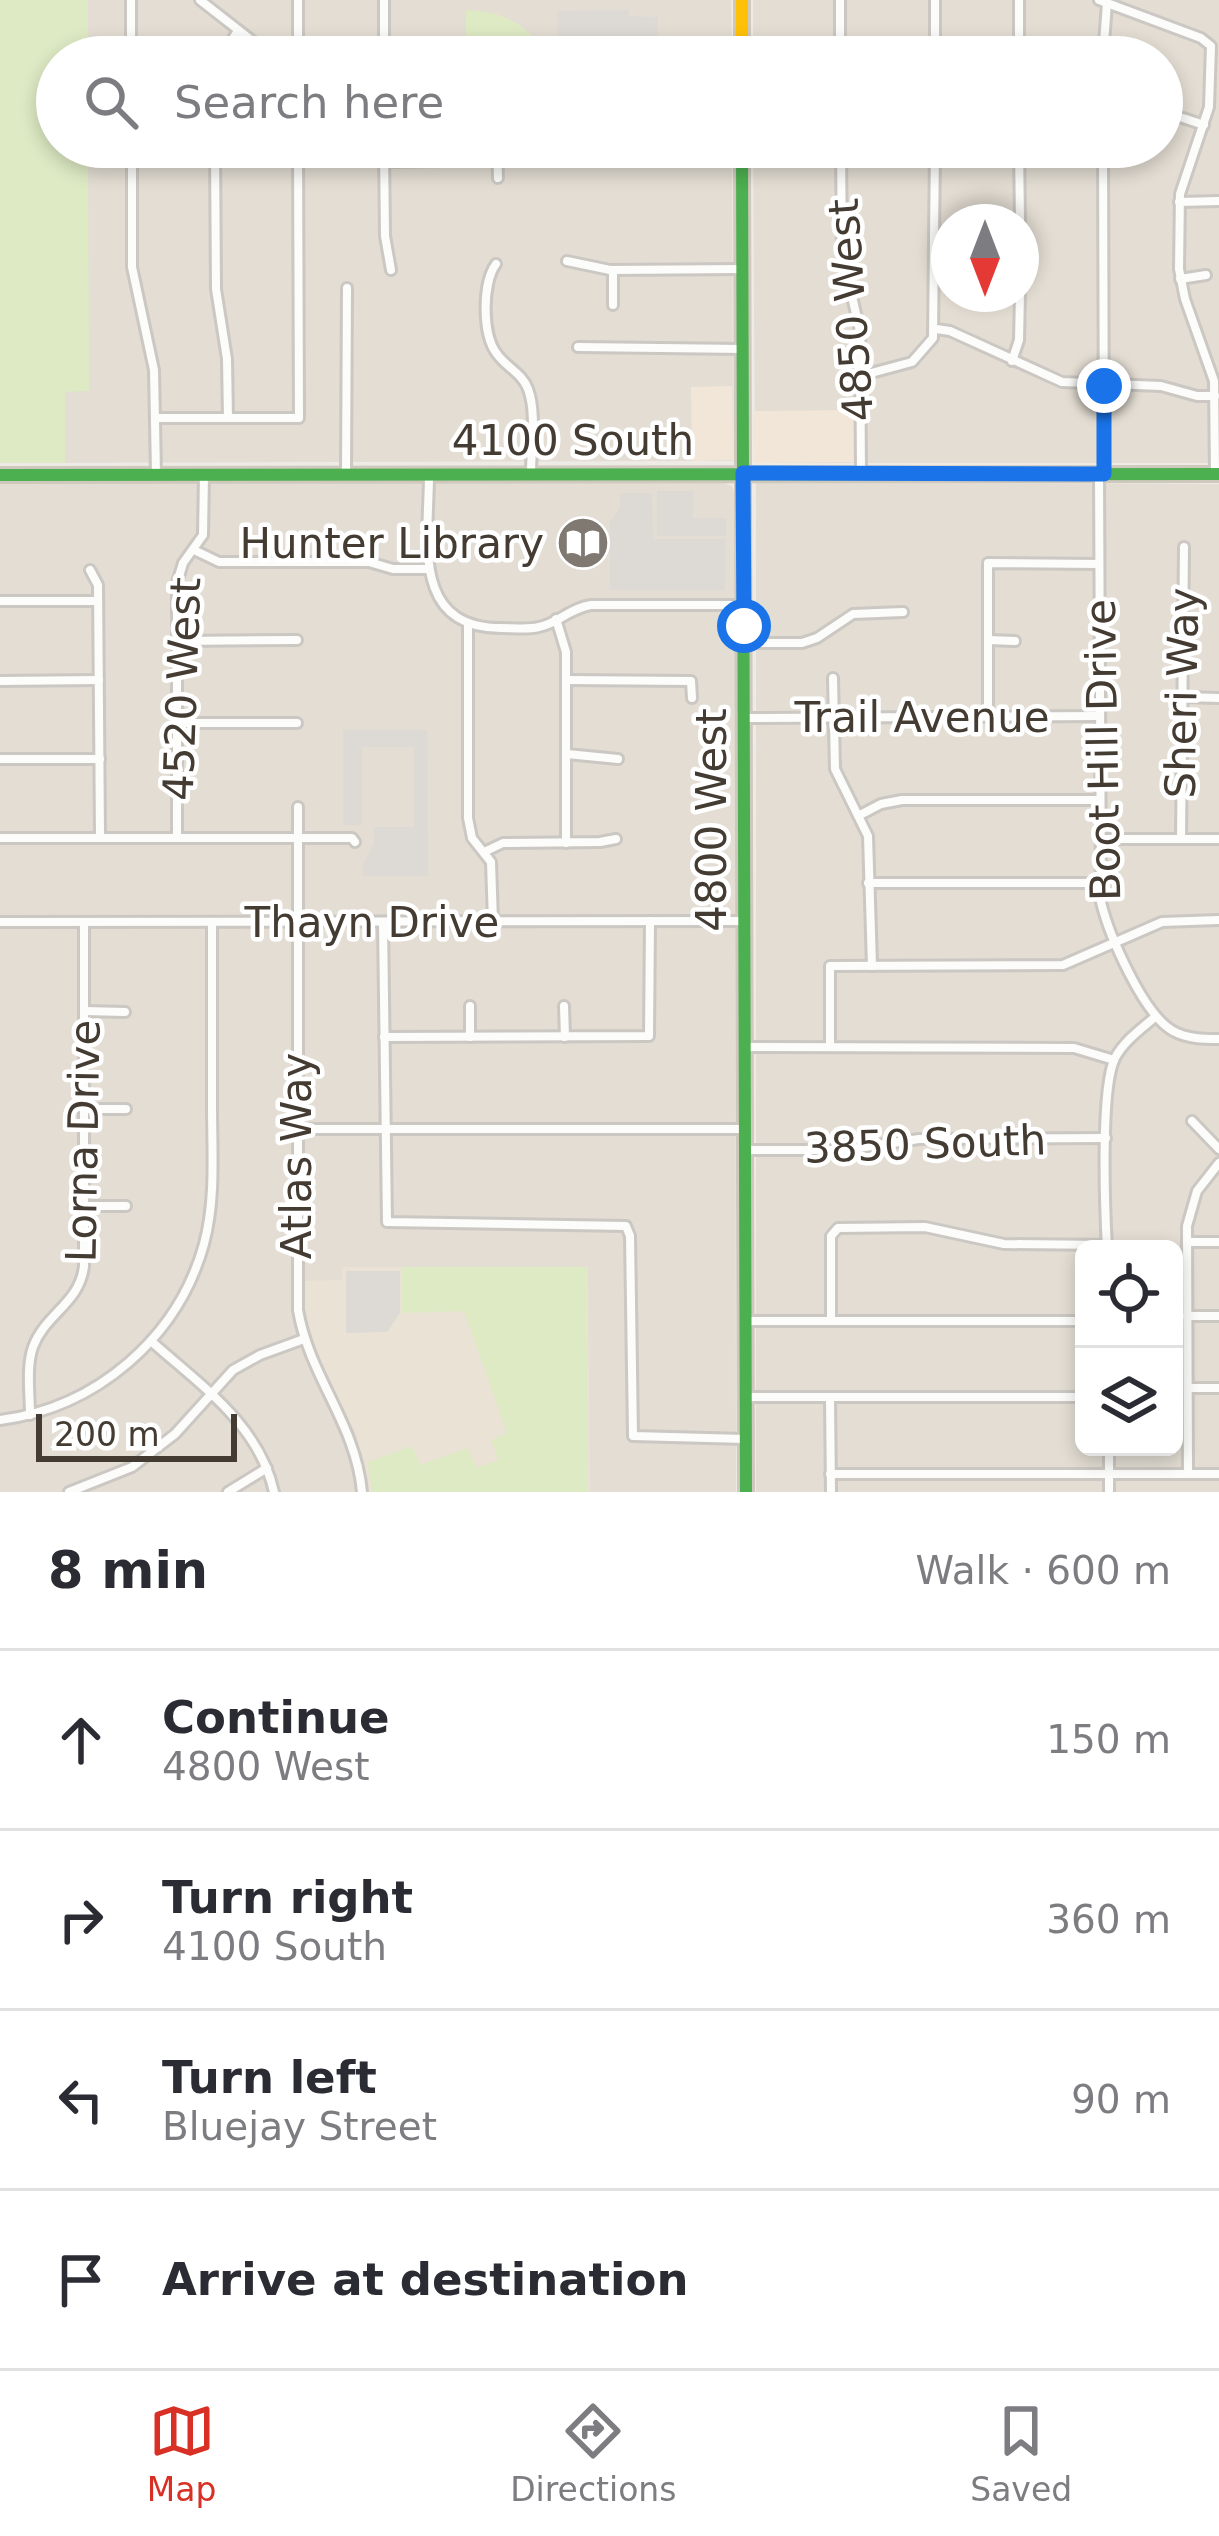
<!DOCTYPE html>
<meta charset="utf-8">
<style>
body{margin:0;font-family:"DejaVu Sans",sans-serif;background:#f2f2f3;color:#2b2b33}
.controls{position:absolute;right:36px;bottom:36px;display:grid;overflow:hidden;border-radius:18px;box-shadow:0 6px 18px #0003}
.controls button{width:108px;height:108px;display:grid;place-items:center;padding:0;border:0;border-bottom:3px solid #e1e1e2;background:#fff;color:#2b2b33;font:60px sans-serif}
.compass{position:absolute;left:931px;top:204px;width:108px;height:108px;border-radius:50%;background:#fff;box-shadow:0 6px 18px #0003;rotate:180deg}
.scale{position:absolute;left:36px;bottom:30px;width:201px;box-sizing:border-box;padding-left:12px;border:6px solid #443c33;border-top:0;font-size:33px;line-height:42px;white-space:nowrap;color:#443c33;-webkit-text-stroke:9px #fff;paint-order:stroke}
.stop{position:absolute;width:36px;height:36px;margin:-27px;border:9px solid #1a73e8;border-radius:50%;background:#fff}
.stop.end{background:#1a73e8;border-color:#fff;box-shadow:0 3px 12px #0008}
.list{margin:0;padding:0;list-style:none}
h2{display:flex;justify-content:space-between;align-items:center;height:156px;margin:0;padding:0 48px;font-size:51px}
h2 small{font-size:39px;font-weight:400;color:#7c7c81}
.list li{display:grid;grid-template-columns:78px 1fr auto;gap:36px;align-items:center;box-sizing:border-box;height:180px;padding:0 48px;border-top:3px solid #e1e1e2}
.list b{display:block;font-size:45px;white-space:nowrap}
.list p{margin:0;font-size:39px;white-space:nowrap;color:#7c7c81}
.list em{font-size:39px;font-style:normal;color:#7c7c81}
.icon{flex:none;width:66px;height:66px;fill:none;stroke:currentColor;stroke-width:2;stroke-linecap:round;stroke-linejoin:round}
.map{position:relative;flex:none;width:1219px;height:1492px;overflow:hidden}
.search{position:absolute;background:#fff;box-shadow:0 6px 18px #0003;left:36px;right:36px;top:36px;height:132px;display:flex;align-items:center;gap:30px;box-sizing:border-box;padding:0 42px;border-radius:66px;color:#7c7c81;font-size:45px}
.sheet{height:876px;background:#fff}
nav{display:flex;justify-content:space-around;align-items:center;box-sizing:border-box;height:168px;border-top:3px solid #e1e1e2;background:#fff;font-size:33px;color:#7c7c81}
nav a{display:grid;justify-items:center;gap:6px}
nav .on{color:#d93025}
.map>svg:first-child{display:block}
</style>
<div class="map">
<svg width="1219" height="1492" viewBox="0 0 1219 1492">
<rect width="100%" height="100%" fill="#eeebe6"/>
<!-- residential -->
<g fill="#e3ddd3" fill-rule="evenodd">
<polygon points="0,0 731,0 732,57 57,57 57,147 732,147 733,461 0,463"/>
<path d="M753,0H1219V463H755L753,147H1162V57H753ZM949,222H1021V294H949Z"/>
<polygon points="721,482 732,486 735,497 736,1492 0,1492 0,484"/>
<path d="M756,483L1219,484V1492H756ZM1084,1249H1174V1447H1084Z"/>
</g>
<!-- commercial -->
<g fill="#f2e6d8">
<polygon points="732,386 733,460 692,461 691,387"/>
<polygon points="856,410 857,462 754,463 753,411"/>
</g>
<!-- education -->
<polygon fill="#eae2d5" points="342,1267 588,1267 590,1492 368,1492 356,1434 317,1356 305,1308 303,1281 342,1280"/>
<!-- green -->
<g fill="#deeac4">
<polygon points="0,0 88,0 88,57 57,57 57,147 88,147 89,391 65,392 65,463 0,463"/>
<path d="M466,10C502,11 529,24 547,57H466Z"/>
<polygon points="402,1267 587,1267 588,1492 372,1492 368,1462 412,1446 420,1465 468,1448 476,1468 498,1460 491,1440 507,1433 464,1311 402,1313"/>
</g>
<!-- parking -->
<g fill="#dddad6">
<polygon points="628,10 629,16 658,17 657,57 558,57 557,11"/>
<polygon points="657,491 693,491 693,518 726,518 726,536 657,536"/>
<polygon points="620,493 652,493 653,539 725,539 725,590 610,590 610,521 620,508"/>
<polygon points="343,730 427,730 428,876 363,876 363,864 374,844 374,827 414,827 414,747 362,747 362,825 343,825"/>
<polygon points="346,1271 400,1271 400,1313 387,1332 346,1333"/>
</g>
<g fill="none" stroke-linecap="round" stroke-linejoin="round">
<!-- street casing -->
<g stroke="#cbc7c2" stroke-width="14">
<g id="street">
<polyline points="131,0 131,57"/>
<polyline points="200,0 273,57"/>
<polyline points="298,0 298,57"/>
<polyline points="384,0 384,57"/>
<polyline points="840,0 840,57"/>
<polyline points="935,0 935,57"/>
<polyline points="1019,0 1019,57"/>
<polyline points="1099,0 1201,38 1211,46 1209,107 1180,194 1179,269 1185,299 1214,381 1215,474"/>
<polyline points="221,57 238,31"/>
<polyline points="397,57 414,53"/>
<polyline points="1103,57 1107,3"/>
<polyline points="1183,118 1204,125"/>
<polyline points="132,147 132,267 154,370 156,474"/>
<polyline points="215,147 216,289 227,359 228,418"/>
<polyline points="384,147 385,236 391,270"/>
<polyline points="497,147 498,178"/>
<polyline points="841,147 842,253 860,331 861,473"/>
<polyline points="1019,147 1020,222"/>
<polyline points="1103,147 1104,474"/>
<polyline points="384,162 443,161 474,147"/>
<polyline points="1179,202 1219,201"/>
<polyline points="567,261 610,270 743,269"/>
<path d="M496,264C482,283 482,335 497,354C506,367 522,373 528,389C537,413 531,448 531,473"/>
<polyline points="1180,279 1206,275"/>
<polyline points="613,305 613,270"/>
<polyline points="936,329 950,331 1062,382 1161,386 1197,396 1215,396"/>
<polyline points="578,347 743,349"/>
<polyline points="1012,361 1019,340 1020,294"/>
<polyline points="860,376 912,362 933,338 935,147"/>
<polyline points="156,418 299,418 298,147"/>
<polyline points="346,474 347,288"/>
<path d="M429,474C429,538 410,628 501,628C513,628 527,630 539,627C559,623 570,608 591,605H743"/>
<path d="M1099,474L1101,902C1109,935 1143,1014 1173,1031C1188,1039 1203,1039 1219,1039"/>
<polyline points="194,550 219,562 369,562 393,569 429,569"/>
<polyline points="90,570 98,585 100,837"/>
<polyline points="0,601 98,601"/>
<polyline points="556,619 566,652 566,843"/>
<polyline points="468,625 468,818 472,838 491,862 493,921"/>
<polyline points="988,640 1015,641"/>
<polyline points="177,641 297,640"/>
<polyline points="744,643 802,643 817,638 853,614 903,612"/>
<polyline points="833,678 835,769 868,836 872,966"/>
<polyline points="566,680 691,681 692,698"/>
<polyline points="0,681 99,680"/>
<polyline points="1184,697 1219,698"/>
<polyline points="988,716 988,563 1099,564"/>
<polyline points="744,718 1099,716"/>
<polyline points="177,723 297,723"/>
<polyline points="567,754 618,759"/>
<polyline points="0,759 100,759"/>
<path d="M298,807V1310C309,1376 356,1424 362,1492"/>
<polyline points="860,815 881,804 902,800 1100,800"/>
<polyline points="177,837 177,583 183,563 203,535 204,475"/>
<polyline points="0,838 352,838 355,842"/>
<polyline points="1100,839 1219,839"/>
<polyline points="1181,839 1184,547"/>
<polyline points="484,852 503,843 600,842 616,839"/>
<polyline points="868,883 1100,883"/>
<polyline points="0,922 744,921"/>
<polyline points="383,922 387,1222 626,1226 630,1236 633,1436 745,1439"/>
<polyline points="470,1006 470,1037"/>
<polyline points="564,1006 565,1037"/>
<polyline points="84,1011 125,1012"/>
<polyline points="384,1037 649,1036 650,921"/>
<polyline points="744,1047 1074,1048 1114,1060"/>
<polyline points="830,1047 830,966 1063,965 1162,922 1219,920"/>
<polyline points="84,1109 126,1109"/>
<polyline points="1192,1121 1219,1149"/>
<polyline points="295,1129 745,1129"/>
<polyline points="745,1150 845,1150 919,1139 1106,1138"/>
<polyline points="84,1206 126,1206"/>
<polyline points="1187,1242 1219,1242"/>
<path d="M1107,1249C1105,1211 1100,1088 1115,1058C1124,1041 1141,1029 1155,1017"/>
<polyline points="1187,1316 1219,1316"/>
<polyline points="745,1321 1084,1321"/>
<polyline points="831,1321 831,1236 838,1228 925,1227 1004,1244 1107,1245"/>
<path d="M151,1341C200,1385 259,1424 274,1492"/>
<polyline points="1188,1388 1219,1388"/>
<polyline points="745,1397 1084,1397"/>
<polyline points="830,1398 831,1492"/>
<path d="M30,1415C30,1394 26,1367 33,1347C45,1314 80,1303 84,1266V922"/>
<path d="M0,1420C96,1408 178,1338 204,1244C216,1199 212,1152 212,1106C212,1045 212,984 212,922"/>
<polyline points="1109,1447 1109,1492"/>
<polyline points="830,1474 1219,1474"/>
<polyline points="1188,1474 1187,1226 1197,1191 1219,1163"/>
<polyline points="69,1492 132,1467 175,1434 233,1370 260,1355 304,1339"/>
<polyline points="228,1492 267,1468"/>
</g>
</g>
<!-- fast casing -->
<g stroke="#cec8bd" stroke-width="18">
<g id="fast">
<polyline points="742,147 746,1492"/>
<polyline points="0,475 1219,474"/>
</g>
</g>
<!-- slow casing -->
<g stroke="#cec8bd" stroke-width="18">
<polyline id="slow" points="742,0 742,57"/>
</g>
<!-- street -->
<use href="#street" stroke="#fcfcfb" stroke-width="8"/>
<!-- fast -->
<use href="#fast" stroke="#4caf50" stroke-width="12"/>
<!-- slow -->
<use href="#slow" stroke="#ffc107" stroke-width="12"/>
</g>
<g fill="none" stroke-linecap="round" stroke-linejoin="round">
<!-- route -->
<polyline stroke="#1a73e8" stroke-width="15" points="744,626 743,473 1104,474 1104,386"/>
</g>
<!-- icons -->
<defs>
<g id="library-disc" transform="scale(2.7)"><circle r="9.5" fill="#807972" stroke="#fff"/><path d="M-6-4Q-3-5.5-.7-3.5V5Q-3 3-6 4ZM6-4Q3-5.5 .7-3.5V5Q3 3 6 4Z" fill="#fff"/></g>
</defs>
<g fill-rule="evenodd">
<use href="#library-disc" x="583" y="543"/>
</g>
<g text-anchor="middle" dominant-baseline="central" stroke-width="9" stroke-linejoin="round" paint-order="stroke">
<!-- street labels -->
<g font-size="42" fill="#443c33" stroke="#fff">
<text transform="translate(851 310) rotate(-94)">4850 West</text>
<text x="573" y="440">4100 South</text>
<text transform="translate(182 689) rotate(-88)">4520 West</text>
<text transform="translate(1182 693) rotate(-89)">Sheri Way</text>
<text x="922" y="717">Trail Avenue</text>
<text transform="translate(1103 750) rotate(-91)">Boot Hill Drive</text>
<text transform="translate(711 820) rotate(-90)">4800 West</text>
<text x="372" y="922">Thayn Drive</text>
<text transform="translate(83 1141) rotate(-89)">Lorna Drive</text>
<text transform="translate(925 1144) rotate(-2)">3850 South</text>
<text transform="translate(296 1156) rotate(-90)">Atlas Way</text>
</g>
<!-- poi labels -->
<g font-size="42" fill="#443c33" stroke="#fff" text-anchor="end">
<text x="544" y="543">Hunter Library</text>
</g>
</g>
</svg>
<div class="controls">
<button><svg class="icon" aria-label="locate" viewBox="0 0 24 24"><circle cx="12" cy="12" r="6"/><path d="M12 2v4M12 18v4M2 12h4M18 12h4"/></svg></button>
<button><svg class="icon" aria-label="layers" viewBox="0 0 24 24"><path d="M12 4l9 5-9 5-9-5zM3 14l9 5 9-5"/></svg></button>
</div>
<svg class="compass" viewBox="-18 -18 36 36"><path d="M0-13l5 13h-10z" fill="#e53935"/><path d="M0 13l5-13h-10z" fill="#7c7c81"/></svg>
<div class="scale">200 m</div>
<div class="stop" style="left:744px;top:626px"></div>
<div class="stop end" style="left:1104px;top:386px"></div>
<div class="search"><svg class="icon" aria-label="search" viewBox="0 0 24 24"><circle cx="10" cy="10" r="6"/><path d="M15 15l6 6"/></svg>Search here</div>
</div>
<section class="sheet">
<h2>8 min<small>Walk · 600 m</small></h2>
<ul class="list">
<li><svg class="icon" aria-label="ahead" viewBox="0 0 24 24"><path d="M12 20V5M6 11l6-6 6 6"/></svg><div><b>Continue</b><p>4800 West</p></div><em>150 m</em></li>
<li><svg class="icon" aria-label="right" viewBox="0 0 24 24"><path d="M7 20v-9h11M14 6l5 5-5 5"/></svg><div><b>Turn right</b><p>4100 South</p></div><em>360 m</em></li>
<li><svg class="icon" aria-label="left" viewBox="0 0 24 24"><path d="M17 20v-9H6M10 6l-5 5 5 5"/></svg><div><b>Turn left</b><p>Bluejay Street</p></div><em>90 m</em></li>
<li><svg class="icon" aria-label="arrive" viewBox="0 0 24 24"><path d="M6 21V4h12l-3 4 3 4H6"/></svg><div><b>Arrive at destination</b></div></li>
</ul>
</section>
<nav>
<a class="on"><svg class="icon" aria-label="map" viewBox="0 0 24 24"><path d="M3 6l6-2 6 2 6-2v14l-6 2-6-2-6 2zM9 4v14M15 6v14"/></svg>Map</a>
<a><svg class="icon" aria-label="directions" viewBox="0 0 24 24"><path d="M12 3l9 9-9 9-9-9zM9 14v-3h6M13 9l2 2-2 2"/></svg>Directions</a>
<a><svg class="icon" aria-label="saved" viewBox="0 0 24 24"><path d="M7 4h10v16l-5-4-5 4z"/></svg>Saved</a>
</nav>
